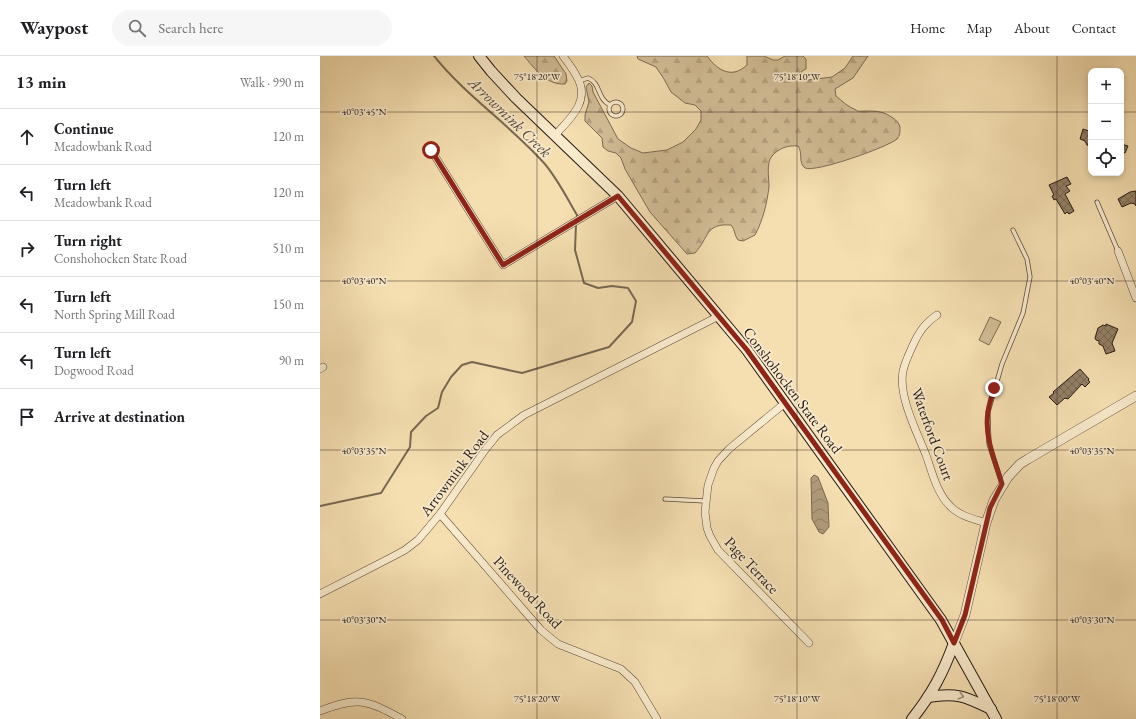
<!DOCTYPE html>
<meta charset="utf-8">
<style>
body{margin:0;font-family:"EB Garamond",serif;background:#f6f6f6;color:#202124}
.controls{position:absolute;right:12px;top:12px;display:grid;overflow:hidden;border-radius:8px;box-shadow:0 2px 6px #0003}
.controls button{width:36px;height:36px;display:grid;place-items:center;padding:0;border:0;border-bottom:1px solid #e0e0e0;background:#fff;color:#202124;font:20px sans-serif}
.stop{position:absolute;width:12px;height:12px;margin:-9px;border:3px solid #8f2418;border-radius:50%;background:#fff}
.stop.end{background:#8f2418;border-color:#fff;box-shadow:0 1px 4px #0008}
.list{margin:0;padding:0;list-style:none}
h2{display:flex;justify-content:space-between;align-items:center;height:52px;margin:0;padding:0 16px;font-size:17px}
h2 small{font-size:13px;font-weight:400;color:#757577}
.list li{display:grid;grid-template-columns:26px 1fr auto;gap:12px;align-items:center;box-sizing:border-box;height:56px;padding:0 16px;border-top:1px solid #e0e0e0}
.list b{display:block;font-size:15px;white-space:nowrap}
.list p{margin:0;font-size:13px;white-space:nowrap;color:#757577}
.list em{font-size:13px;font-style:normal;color:#757577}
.icon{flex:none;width:22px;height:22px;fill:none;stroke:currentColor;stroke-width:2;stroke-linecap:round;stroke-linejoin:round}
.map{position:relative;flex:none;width:816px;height:663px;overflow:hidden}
header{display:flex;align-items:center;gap:24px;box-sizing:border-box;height:56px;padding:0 20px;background:#fff;border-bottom:1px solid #e0e0e0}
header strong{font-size:19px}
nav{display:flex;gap:22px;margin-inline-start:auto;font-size:14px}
.search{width:280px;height:36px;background:#f6f6f6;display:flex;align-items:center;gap:10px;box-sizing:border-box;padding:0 14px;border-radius:22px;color:#757577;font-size:15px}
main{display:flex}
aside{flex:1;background:#fff}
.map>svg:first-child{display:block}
</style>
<header>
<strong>Waypost</strong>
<div class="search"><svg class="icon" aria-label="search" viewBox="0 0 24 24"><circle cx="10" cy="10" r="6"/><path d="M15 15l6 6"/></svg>Search here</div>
<nav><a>Home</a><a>Map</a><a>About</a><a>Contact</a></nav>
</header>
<main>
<aside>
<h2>13 min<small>Walk · 990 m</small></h2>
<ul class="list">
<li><svg class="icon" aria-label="ahead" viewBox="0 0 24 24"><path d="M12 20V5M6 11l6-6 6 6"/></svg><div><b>Continue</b><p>Meadowbank Road</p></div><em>120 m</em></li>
<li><svg class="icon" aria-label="left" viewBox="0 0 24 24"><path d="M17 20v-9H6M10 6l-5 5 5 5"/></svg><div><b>Turn left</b><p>Meadowbank Road</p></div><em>120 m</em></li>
<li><svg class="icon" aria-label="right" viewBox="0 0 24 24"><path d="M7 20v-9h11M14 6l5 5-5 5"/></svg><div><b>Turn right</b><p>Conshohocken State Road</p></div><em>510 m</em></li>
<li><svg class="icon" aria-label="left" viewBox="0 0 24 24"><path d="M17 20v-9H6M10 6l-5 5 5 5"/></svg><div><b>Turn left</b><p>North Spring Mill Road</p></div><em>150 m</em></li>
<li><svg class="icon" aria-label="left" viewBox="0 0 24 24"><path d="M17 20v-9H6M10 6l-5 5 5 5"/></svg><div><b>Turn left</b><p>Dogwood Road</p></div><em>90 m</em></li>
<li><svg class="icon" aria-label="arrive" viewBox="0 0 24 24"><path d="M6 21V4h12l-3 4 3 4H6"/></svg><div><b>Arrive at destination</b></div></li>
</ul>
</aside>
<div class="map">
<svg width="816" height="663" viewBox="0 0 816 663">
<defs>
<pattern id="forest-firs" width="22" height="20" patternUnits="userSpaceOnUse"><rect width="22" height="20" fill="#d2bd96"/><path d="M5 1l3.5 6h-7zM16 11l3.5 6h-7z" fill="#b4a280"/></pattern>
<pattern id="water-waves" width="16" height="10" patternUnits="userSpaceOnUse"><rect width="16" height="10" fill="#af9c7c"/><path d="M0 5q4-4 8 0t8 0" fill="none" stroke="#8e7e64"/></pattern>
<pattern id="building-cross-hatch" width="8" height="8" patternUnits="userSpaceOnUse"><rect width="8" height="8" fill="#928066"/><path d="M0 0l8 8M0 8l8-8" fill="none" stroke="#776853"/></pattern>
</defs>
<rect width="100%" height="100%" fill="#f5dfb1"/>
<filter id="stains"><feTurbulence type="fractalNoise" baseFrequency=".005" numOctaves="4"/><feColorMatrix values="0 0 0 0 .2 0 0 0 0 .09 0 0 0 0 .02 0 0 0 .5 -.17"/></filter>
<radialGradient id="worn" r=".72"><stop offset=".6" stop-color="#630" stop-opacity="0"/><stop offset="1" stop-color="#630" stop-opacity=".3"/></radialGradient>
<!-- grass -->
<polygon fill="#d2bd96" stroke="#7c6b55" points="670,261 681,266 669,289 659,284"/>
<!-- forest -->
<g fill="url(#forest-firs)" stroke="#7c6b55">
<path d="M204,0H234L246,18L247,25L245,28C226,29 215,13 204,0Z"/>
<path d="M317,0H387C398,15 412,23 427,9V0H444L453,4H458L465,0H483L486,3V13L482,15L479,21L481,23L488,24L512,21L525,12L533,0H548L533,22L515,33L516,40C522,45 528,51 536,54C538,56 541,55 545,55C557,55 563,55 573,62C577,65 579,67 580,71C580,75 580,80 577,83C568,91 495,117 485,112C478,107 483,96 478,90C468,89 459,92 452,100C446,107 449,121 449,131C447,147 443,164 435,179L423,185L418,184C414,179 415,173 411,169C385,167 389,182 375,197L367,198L330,156L305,113L301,102L296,97L288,95L283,91L282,82L265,65V59L269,46L266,31L269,27L272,30L273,36L298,83L311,92L323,97L347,94L363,86L376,73L381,64V55L375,49L365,47L351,36L344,23L336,11L318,3Z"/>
</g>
<!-- water -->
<polygon fill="url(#water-waves)" stroke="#786852" points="494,419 498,421 508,447 509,471 503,478 499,476 492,463 491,422"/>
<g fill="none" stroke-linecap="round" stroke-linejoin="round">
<!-- stream -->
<g stroke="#786852" stroke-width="2">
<path d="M114,0C146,40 190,69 224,107C237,122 247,142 257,159V161"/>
<polyline points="0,450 61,437 90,391 91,376 106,360 118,352 122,336 131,321 142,309 152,306 202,317 289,291 312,266 316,245 308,232 292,230 278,232 264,227 255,194 256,168"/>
</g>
</g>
<!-- building -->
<g fill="url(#building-cross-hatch)" stroke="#261914">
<polygon points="763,73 769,75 769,74 771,75 771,91 767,89 765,85 760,83"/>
<polygon points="801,88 808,90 805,97 801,96 801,97"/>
<polygon points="747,121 751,128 746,130 750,135 745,138 754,155 749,158 747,156 745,158 736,143 734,144 732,140 734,139 729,129"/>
<polygon points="816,135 816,150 815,148 811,147 802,151 798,143 810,136"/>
<polygon points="786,268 798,273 792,287 795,295 786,298 783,290 779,288 779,285 776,284 775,282 778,272 783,269 786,270"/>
<polygon points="760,313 769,323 768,324 770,326 765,331 762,328 748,343 745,342 737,349 729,341 734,337 733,336"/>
</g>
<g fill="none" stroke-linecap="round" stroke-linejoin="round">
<!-- service casing -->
<g stroke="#5a4a3b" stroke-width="5">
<g id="service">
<path d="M259,25L268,22C281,27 277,43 290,49"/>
<circle cx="296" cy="53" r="7"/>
<polyline points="777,146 798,195"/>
<polyline points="682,428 669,388 668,356 682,308 703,257 710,221 707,203 693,174"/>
<polyline points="345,443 385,445"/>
</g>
</g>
<!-- minor casing -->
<g stroke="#5a4a3b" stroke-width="8">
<g id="minor">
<path d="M235,79C250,63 271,45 257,21C253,13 248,7 243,0"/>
<polyline points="111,94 183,209 298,140"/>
<polyline points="798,195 816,242"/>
<path d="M617,259C605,267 599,276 593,289C589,298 585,306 583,315C578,340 597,376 606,399C612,416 617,438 631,451C640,460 654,463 666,467"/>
<polyline points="0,313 3,311"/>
<polyline points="465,347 409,393 398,405 394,412 388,429 385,456 387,472 390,480 398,494 489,587"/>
<polyline points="120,458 221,574 238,588 301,613 315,626 337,663"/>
<polyline points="0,538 70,502 85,494 98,484 120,458 165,394 177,379 204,359 399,260"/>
<path d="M0,655C38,640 47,644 82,663"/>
</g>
</g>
<!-- tertiary casing -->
<g stroke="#5a4a3b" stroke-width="10">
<polyline id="tertiary" points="634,587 645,559 666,467 674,444 688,421 700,408 708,403 816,340"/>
</g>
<!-- secondary casing -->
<g stroke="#261914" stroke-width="12">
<g id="secondary">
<polyline points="159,0 171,15 196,42 298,140 427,294 621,564 676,663"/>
<path d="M608,641C637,636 646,641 671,653"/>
<path d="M592,663C612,638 623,617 634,587"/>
</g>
</g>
<!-- service -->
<use href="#service" stroke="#f8eacc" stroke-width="3.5"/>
<!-- minor -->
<use href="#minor" stroke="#f8eacc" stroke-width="7"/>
<!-- tertiary -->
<use href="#tertiary" stroke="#f8eacc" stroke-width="9"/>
<!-- secondary -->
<use href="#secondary" stroke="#f8eacc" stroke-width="10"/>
</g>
<!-- one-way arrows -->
<defs><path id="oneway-chevron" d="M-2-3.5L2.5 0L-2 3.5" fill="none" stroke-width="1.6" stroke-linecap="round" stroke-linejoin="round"/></defs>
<use stroke="#9a8c79" href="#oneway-chevron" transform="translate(641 640) rotate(15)"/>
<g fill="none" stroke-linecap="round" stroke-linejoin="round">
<!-- route -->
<path stroke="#8f2418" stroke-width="5" d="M111,94L183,209L298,140L427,294L445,319L622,564L634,587L645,559L670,452L682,428C675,404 664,381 668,356C669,348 672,340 674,332"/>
</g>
<!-- ticks -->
<path fill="none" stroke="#261914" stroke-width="1" stroke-opacity="0.45" d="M217,0V663M477,0V663M737,0V663M0,56H771M801,56H816M0,225H816M0,394H816M0,564H816"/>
<g text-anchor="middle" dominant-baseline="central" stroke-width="3.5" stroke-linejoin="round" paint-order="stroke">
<!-- street labels -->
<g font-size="15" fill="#261914" stroke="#f8eacc">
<text transform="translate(473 334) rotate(53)">Conshohocken State Road</text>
<text transform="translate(613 378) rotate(70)">Waterford Court</text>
<text transform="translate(134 417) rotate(-53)">Arrowmink Road</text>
<text transform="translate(432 509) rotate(47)">Page Terrace</text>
<text transform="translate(208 536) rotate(47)">Pinewood Road</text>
</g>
<!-- water labels -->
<g font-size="16" font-style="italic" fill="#5d4d3e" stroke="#f8eacc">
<text transform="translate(190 61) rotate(44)">Arrowmink Creek</text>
</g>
</g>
<g font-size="10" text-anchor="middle" fill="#261914" stroke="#f8eacc" stroke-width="3.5" stroke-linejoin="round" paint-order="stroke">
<text x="217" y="24">75°18'20"W</text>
<text x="477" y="24">75°18'10"W</text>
<text x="44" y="59">40°03'45"N</text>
<text x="44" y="228">40°03'40"N</text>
<text x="772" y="228">40°03'40"N</text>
<text x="44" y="398">40°03'35"N</text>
<text x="772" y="398">40°03'35"N</text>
<text x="44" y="567">40°03'30"N</text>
<text x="772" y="567">40°03'30"N</text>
<text x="217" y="646">75°18'20"W</text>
<text x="477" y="646">75°18'10"W</text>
<text x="737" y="646">75°18'00"W</text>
</g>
<rect width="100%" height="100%" filter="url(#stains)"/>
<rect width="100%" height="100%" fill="url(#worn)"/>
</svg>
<div class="controls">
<button>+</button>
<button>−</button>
<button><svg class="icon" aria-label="locate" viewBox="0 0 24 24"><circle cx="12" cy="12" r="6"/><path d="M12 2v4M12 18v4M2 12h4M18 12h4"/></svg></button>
</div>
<div class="stop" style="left:111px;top:94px"></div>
<div class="stop end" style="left:674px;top:332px"></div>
</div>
</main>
